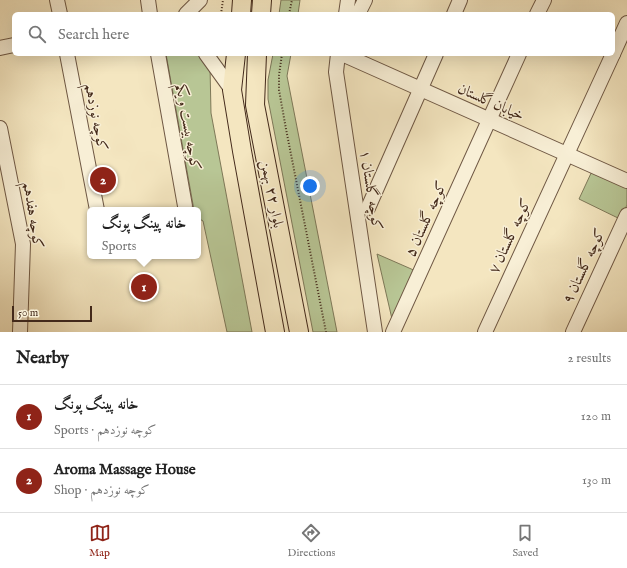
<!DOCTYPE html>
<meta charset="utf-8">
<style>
body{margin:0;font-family:"IM FELL English",Amiri,serif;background:#f2f2f2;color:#222}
.scale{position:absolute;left:12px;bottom:10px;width:80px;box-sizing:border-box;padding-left:4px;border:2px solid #43291a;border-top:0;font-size:11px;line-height:14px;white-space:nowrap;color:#43291a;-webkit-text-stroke:3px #f8efd6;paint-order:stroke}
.you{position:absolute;left:310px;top:186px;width:14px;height:14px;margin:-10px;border:3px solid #fff;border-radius:50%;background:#1a73e8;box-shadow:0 0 0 6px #1a73e833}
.badge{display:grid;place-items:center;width:26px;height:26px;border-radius:50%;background:#8f2418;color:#fff;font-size:13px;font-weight:700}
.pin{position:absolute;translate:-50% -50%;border:2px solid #fff;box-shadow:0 1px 4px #0006}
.popup{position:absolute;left:87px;top:207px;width:114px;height:52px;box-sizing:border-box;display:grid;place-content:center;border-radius:6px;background:#fff;filter:drop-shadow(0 1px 3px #0005);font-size:13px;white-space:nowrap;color:#767676}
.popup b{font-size:15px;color:#222}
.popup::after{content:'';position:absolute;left:50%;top:100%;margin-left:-8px;border:8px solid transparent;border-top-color:#fff}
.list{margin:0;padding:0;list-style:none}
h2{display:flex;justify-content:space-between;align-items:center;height:52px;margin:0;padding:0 16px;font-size:17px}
h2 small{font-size:13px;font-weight:400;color:#767676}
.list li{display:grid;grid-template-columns:26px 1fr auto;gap:12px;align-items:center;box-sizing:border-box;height:64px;padding:0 16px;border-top:1px solid #e0e0e0}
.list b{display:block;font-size:15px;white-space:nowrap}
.list p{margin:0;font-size:13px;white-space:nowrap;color:#767676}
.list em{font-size:13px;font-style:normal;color:#767676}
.icon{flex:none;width:22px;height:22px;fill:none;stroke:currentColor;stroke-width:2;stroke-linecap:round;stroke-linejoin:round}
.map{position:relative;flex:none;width:627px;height:332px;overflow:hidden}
.search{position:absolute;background:#fff;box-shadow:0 4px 16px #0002;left:12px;right:12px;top:12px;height:44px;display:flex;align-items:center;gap:10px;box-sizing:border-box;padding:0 14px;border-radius:6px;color:#767676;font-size:15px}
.sheet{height:180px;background:#fff}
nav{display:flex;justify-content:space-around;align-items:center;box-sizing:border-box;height:56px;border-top:1px solid #e0e0e0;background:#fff;font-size:11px;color:#767676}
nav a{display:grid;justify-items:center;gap:2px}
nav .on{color:#8f2418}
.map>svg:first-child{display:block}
</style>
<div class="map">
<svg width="627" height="332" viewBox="0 0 627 332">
<rect width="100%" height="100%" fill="#f4e6c0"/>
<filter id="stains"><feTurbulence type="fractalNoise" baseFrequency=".005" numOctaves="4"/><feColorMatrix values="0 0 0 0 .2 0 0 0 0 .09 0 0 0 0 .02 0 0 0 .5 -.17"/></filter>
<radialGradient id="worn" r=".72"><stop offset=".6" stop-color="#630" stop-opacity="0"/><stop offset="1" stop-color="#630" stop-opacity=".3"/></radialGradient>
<!-- green -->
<g fill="#b8c695" stroke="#7e7858">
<polygon points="281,0 300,0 298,14 279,14"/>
<polygon points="166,54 200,54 210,67 211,113 252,332 227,332 203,221 198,218 198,210 194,210"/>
<polygon points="273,54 291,54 287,76 337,332 313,332 268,99 268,80"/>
<polygon points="593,169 627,185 627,205 620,219 579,199"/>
<polygon points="377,254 425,275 395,332"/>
</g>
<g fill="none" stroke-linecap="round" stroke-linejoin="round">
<!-- minor casing -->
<g stroke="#6f5844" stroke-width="16">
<g id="minor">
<polyline points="57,0 60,14"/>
<polyline points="148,0 150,14"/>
<polyline points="186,14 200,0"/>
<polyline points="346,14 348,0"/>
<polyline points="358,14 365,0"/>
<polyline points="454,14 460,0"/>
<polyline points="537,14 544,0"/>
<polyline points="0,48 14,45"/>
<polyline points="67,54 97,210"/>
<polyline points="158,54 185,206"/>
<polyline points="206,54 232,90"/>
<polyline points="338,54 336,72 375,332"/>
<polyline points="342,54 627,181"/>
<polyline points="613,54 627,23"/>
<polyline points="0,128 23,244 20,332"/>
<polyline points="368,208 436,54"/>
<polyline points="393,332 519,54"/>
<polyline points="485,332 613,54"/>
<polyline points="573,332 627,215"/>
</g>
</g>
<!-- major casing -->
<g stroke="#43291a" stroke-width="20">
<g id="major">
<polyline points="241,14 242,0"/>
<polyline points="261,14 262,0"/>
<polyline points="236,54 232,90 242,151 275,332"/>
<polyline points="257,54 255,105 299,332"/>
</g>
</g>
<!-- path -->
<g stroke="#43291a" stroke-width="2" stroke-dasharray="1 2" stroke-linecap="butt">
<polyline points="221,14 223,0"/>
<polyline points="289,14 292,0"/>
<polyline points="282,54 279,75 279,90 286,129 326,332"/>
</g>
<!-- minor -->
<use href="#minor" stroke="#f8efd6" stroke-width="14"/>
<!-- major -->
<use href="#major" stroke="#f4e6c0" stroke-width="18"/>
</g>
<g text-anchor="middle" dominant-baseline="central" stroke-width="3" stroke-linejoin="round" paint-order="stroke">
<!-- street labels -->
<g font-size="15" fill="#43291a" stroke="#f8efd6">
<text transform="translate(491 102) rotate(24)">خیابان گلستان</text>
<text transform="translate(96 117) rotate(79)">کوچه نوزدهم</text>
<text transform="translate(188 127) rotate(80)">کوچه بیست و یکم</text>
<text transform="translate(371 190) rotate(81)">کوچه گلستان ۱</text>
<text transform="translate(272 194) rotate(79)">بلوار ۲۲ بهمن</text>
<text transform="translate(33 215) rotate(81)">کوچه هفدهم</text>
<text transform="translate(426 219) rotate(-66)">کوچه گلستان ۵</text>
<text transform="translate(510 236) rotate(-65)">کوچه گلستان ۷</text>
<text transform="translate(584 266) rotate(-65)">کوچه گلستان ۹</text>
</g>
</g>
<rect width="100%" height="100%" filter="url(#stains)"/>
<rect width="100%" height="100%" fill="url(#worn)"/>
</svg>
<div class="scale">50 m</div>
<div class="you"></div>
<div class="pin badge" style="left:144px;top:287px">1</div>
<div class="popup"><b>خانه پینگ پونگ</b>Sports</div>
<div class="pin badge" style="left:103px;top:180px">2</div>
<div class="search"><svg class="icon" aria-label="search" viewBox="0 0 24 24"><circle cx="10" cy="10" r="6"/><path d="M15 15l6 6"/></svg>Search here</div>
</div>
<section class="sheet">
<h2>Nearby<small>2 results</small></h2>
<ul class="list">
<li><span class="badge">1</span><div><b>خانه پینگ پونگ</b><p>Sports · کوچه نوزدهم</p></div><em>120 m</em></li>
<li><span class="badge">2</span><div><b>Aroma Massage House</b><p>Shop · کوچه نوزدهم</p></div><em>130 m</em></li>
</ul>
</section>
<nav>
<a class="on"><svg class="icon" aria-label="map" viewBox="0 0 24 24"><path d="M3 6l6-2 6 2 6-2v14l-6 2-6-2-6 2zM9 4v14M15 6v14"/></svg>Map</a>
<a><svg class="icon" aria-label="directions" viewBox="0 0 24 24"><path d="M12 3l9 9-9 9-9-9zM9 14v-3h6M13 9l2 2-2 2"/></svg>Directions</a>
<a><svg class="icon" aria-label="saved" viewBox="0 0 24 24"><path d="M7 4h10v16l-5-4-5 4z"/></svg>Saved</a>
</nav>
